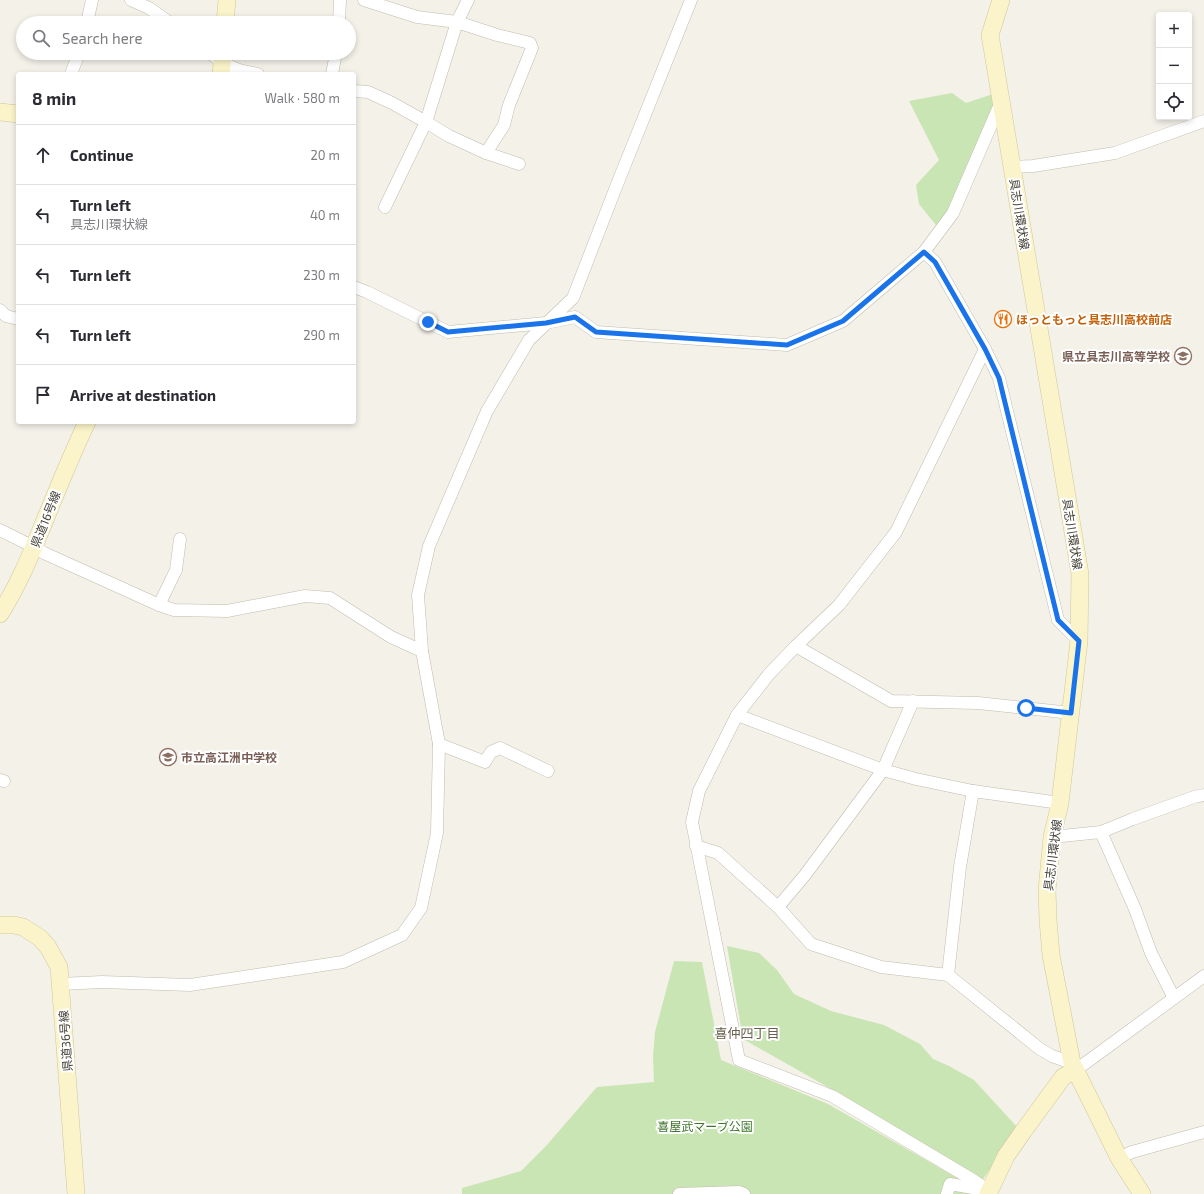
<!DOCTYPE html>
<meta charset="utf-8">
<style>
body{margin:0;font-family:"Exo 2","Noto Sans JP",sans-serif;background:#f7f7f7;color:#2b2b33}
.controls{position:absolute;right:12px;top:12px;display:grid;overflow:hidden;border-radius:4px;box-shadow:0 2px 6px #0003}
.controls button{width:36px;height:36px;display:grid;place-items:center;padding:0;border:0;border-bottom:1px solid #e1e1e2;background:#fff;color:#2b2b33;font:20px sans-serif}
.stop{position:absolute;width:12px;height:12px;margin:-9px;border:3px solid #1a73e8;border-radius:50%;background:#fff}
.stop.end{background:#1a73e8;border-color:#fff;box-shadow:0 1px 4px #0008}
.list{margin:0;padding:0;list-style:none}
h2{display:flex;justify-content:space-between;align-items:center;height:52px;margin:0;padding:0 16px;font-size:17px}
h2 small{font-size:13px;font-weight:400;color:#7c7c81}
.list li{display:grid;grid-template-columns:26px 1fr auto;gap:12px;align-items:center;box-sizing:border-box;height:60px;padding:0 16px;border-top:1px solid #e1e1e2}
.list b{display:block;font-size:15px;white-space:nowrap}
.list p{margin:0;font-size:13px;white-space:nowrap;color:#7c7c81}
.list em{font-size:13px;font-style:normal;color:#7c7c81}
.icon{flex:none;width:22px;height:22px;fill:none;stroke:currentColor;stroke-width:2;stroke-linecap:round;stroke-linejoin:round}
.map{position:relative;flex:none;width:1204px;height:1194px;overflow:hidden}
.search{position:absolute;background:#fff;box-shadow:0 2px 6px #0003;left:16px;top:16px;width:340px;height:44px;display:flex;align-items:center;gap:10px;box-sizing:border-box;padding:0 14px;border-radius:22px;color:#7c7c81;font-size:15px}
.panel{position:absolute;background:#fff;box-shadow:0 2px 6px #0003;left:16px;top:72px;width:340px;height:352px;border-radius:4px}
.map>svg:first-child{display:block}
</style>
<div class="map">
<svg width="1204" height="1194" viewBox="0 0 1204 1194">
<rect width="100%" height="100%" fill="#f3f1e8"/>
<!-- green -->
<g fill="#cae5b4">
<polygon points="999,92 940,230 919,204 916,185 939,160 909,101 952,93 966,103"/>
<polygon points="727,946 759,953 777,970 794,994 831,1011 884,1025 920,1044 933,1059 949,1066 974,1080 1019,1129 981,1182 833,1090 743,1039"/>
<polygon points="674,961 702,962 721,1060 828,1104 961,1180 977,1194 462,1194 462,1188 521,1171 546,1146 597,1087 654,1082 653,1057 655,1032"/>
</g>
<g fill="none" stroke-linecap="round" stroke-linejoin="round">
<!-- street casing -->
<g stroke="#c1bcae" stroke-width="13">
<g id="street">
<polyline points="131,0 149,8 170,23"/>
<polyline points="364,0 417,17 457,22 497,35 530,43 532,48 509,105 504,125 486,153"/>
<polyline points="87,23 92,0"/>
<polyline points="339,23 340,0"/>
<polyline points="210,53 223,63 239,70 258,74"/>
<polyline points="71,74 79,53"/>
<polyline points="332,74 336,53"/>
<polyline points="354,91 368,92 392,103 426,122 449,136 486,153 519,164"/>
<polyline points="1012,167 1033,166 1115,153 1204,121"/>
<polyline points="385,207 426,122 457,22 468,0"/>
<polyline points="924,252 935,262 985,349 999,378 1058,620 1079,641"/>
<polyline points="354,287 367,292 448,332 546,323 575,317 596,332 787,345 843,321 924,252 953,213 1001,102"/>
<polyline points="0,310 6,316 18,319"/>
<polyline points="985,349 896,532 839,605 796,646 769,674 737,715 699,791 692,822 739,1060 832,1096 973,1180 989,1191"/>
<polyline points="0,530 34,547 44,553 159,605 174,610 227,611 305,596 330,598 391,637 422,651"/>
<polyline points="159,605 176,570 180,539"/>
<polyline points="796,646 891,701 978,703 1071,713"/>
<polyline points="737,715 883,770 916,779 973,791 1060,803"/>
<polyline points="439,744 485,762 491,752 500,748 548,771"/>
<polyline points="0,780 4,781"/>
<polyline points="1101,832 1135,909 1151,953 1174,998"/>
<polyline points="1052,837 1101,832 1133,819 1194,797 1204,795"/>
<polyline points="696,846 718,853 778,907 811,944 881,967 948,975 1040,1049 1052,1056 1072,1063"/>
<polyline points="778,907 805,875 883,770 913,701"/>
<polyline points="948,975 960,867 973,791"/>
<polyline points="60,984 102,982 190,985 343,962 402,935 421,908 437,833 439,744 422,651 418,595 429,546 487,411 529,340 573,298 616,187 691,0"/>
<polyline points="1075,1070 1087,1062 1204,976"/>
<polyline points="1119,1158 1132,1152 1204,1132"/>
<polyline points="679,1194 739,1192 744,1194"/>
<polyline points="947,1194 950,1184 984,1190"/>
</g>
</g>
<!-- secondary casing -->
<g stroke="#d0c79a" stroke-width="18">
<g id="secondary">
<polyline points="1001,0 990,35 1080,574 1079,641 1060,803 1052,837 1047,890 1048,920 1051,955 1072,1063 1119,1158 1142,1194"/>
<polyline points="225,23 227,0"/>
<polyline points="221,74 223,53"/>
<polyline points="0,112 18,114"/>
<path d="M0,614C20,583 33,549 47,515C60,483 73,452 87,422"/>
<polyline points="0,925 14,925 23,927 40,938 48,947 59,967 76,1194"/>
<polyline points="988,1194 1006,1156 1022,1133 1063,1077 1075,1070"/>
</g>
</g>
<!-- street -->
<use href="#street" stroke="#fff" stroke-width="12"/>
<!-- secondary -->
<use href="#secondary" stroke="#fbf4ca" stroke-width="17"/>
</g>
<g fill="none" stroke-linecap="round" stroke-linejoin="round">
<!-- route -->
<polyline stroke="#1a73e8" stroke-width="5" points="428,322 448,332 546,323 575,317 596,332 787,345 843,321 924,252 935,262 985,349 999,378 1058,620 1079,641 1071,713 1026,708"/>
</g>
<!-- icons -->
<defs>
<g id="restaurant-ring" transform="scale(0.9)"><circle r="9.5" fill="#fff" stroke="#e8710a" stroke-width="1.5"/><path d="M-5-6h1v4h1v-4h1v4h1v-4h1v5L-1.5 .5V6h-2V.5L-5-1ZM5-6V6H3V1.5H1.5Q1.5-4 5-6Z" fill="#e8710a"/></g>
<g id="school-ring" transform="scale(0.9)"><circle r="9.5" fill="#fff" stroke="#8d6e63" stroke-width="1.5"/><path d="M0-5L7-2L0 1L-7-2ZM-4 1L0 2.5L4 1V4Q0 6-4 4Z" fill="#8d6e63"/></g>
</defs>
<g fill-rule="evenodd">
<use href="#restaurant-ring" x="1003" y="319"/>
<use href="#school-ring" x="1183" y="356"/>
<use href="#school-ring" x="168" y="757"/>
</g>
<g text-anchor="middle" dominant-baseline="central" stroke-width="4" stroke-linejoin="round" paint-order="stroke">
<!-- street labels -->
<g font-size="12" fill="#464237" stroke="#fff">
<text transform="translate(1020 214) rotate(81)">具志川環状線</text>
<text transform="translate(45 519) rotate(-68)">県道16号線</text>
<text transform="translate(1073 534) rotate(81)">具志川環状線</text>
<text transform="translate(1052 855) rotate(-83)">具志川環状線</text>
<text transform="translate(65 1041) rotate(-94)">県道36号線</text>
</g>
<!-- food labels -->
<g font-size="12" font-weight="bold" fill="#c56008" stroke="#fff" text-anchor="start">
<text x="1016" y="319">ほっともっと具志川高校前店</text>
</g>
<!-- education labels -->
<g font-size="12" font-weight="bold" fill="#785e54" stroke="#fff" text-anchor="end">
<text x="1170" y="356">県立具志川高等学校</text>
<text x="181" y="757" text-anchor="start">市立高江洲中学校</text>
</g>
<!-- park labels -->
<g font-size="12" fill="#41752e" stroke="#fff">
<text x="705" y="1126">喜屋武マーブ公園</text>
</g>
<!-- neighbourhood labels -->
<g font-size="13" fill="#68614f" stroke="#fff">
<text x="747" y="1033">喜仲四丁目</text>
</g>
</g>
</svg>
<div class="controls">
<button>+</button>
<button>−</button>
<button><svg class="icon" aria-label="locate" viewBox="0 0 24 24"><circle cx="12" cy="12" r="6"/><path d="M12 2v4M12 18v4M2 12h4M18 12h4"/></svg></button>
</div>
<div class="stop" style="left:1026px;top:708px"></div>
<div class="stop end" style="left:428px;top:322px"></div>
<div class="search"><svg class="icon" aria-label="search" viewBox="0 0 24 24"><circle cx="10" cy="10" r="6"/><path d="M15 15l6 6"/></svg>Search here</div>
<section class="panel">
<h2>8 min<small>Walk · 580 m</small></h2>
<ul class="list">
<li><svg class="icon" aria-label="ahead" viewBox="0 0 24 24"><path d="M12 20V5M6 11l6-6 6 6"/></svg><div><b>Continue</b></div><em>20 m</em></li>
<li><svg class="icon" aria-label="left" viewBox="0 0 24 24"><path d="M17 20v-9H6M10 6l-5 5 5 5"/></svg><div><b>Turn left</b><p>具志川環状線</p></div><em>40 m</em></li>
<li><svg class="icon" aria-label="left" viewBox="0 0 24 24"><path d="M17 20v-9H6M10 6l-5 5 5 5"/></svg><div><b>Turn left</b></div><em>230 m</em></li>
<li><svg class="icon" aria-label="left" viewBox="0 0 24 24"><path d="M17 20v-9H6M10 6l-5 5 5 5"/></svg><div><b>Turn left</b></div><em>290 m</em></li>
<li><svg class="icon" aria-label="arrive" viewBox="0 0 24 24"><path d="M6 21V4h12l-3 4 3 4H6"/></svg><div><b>Arrive at destination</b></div></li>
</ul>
</section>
</div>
